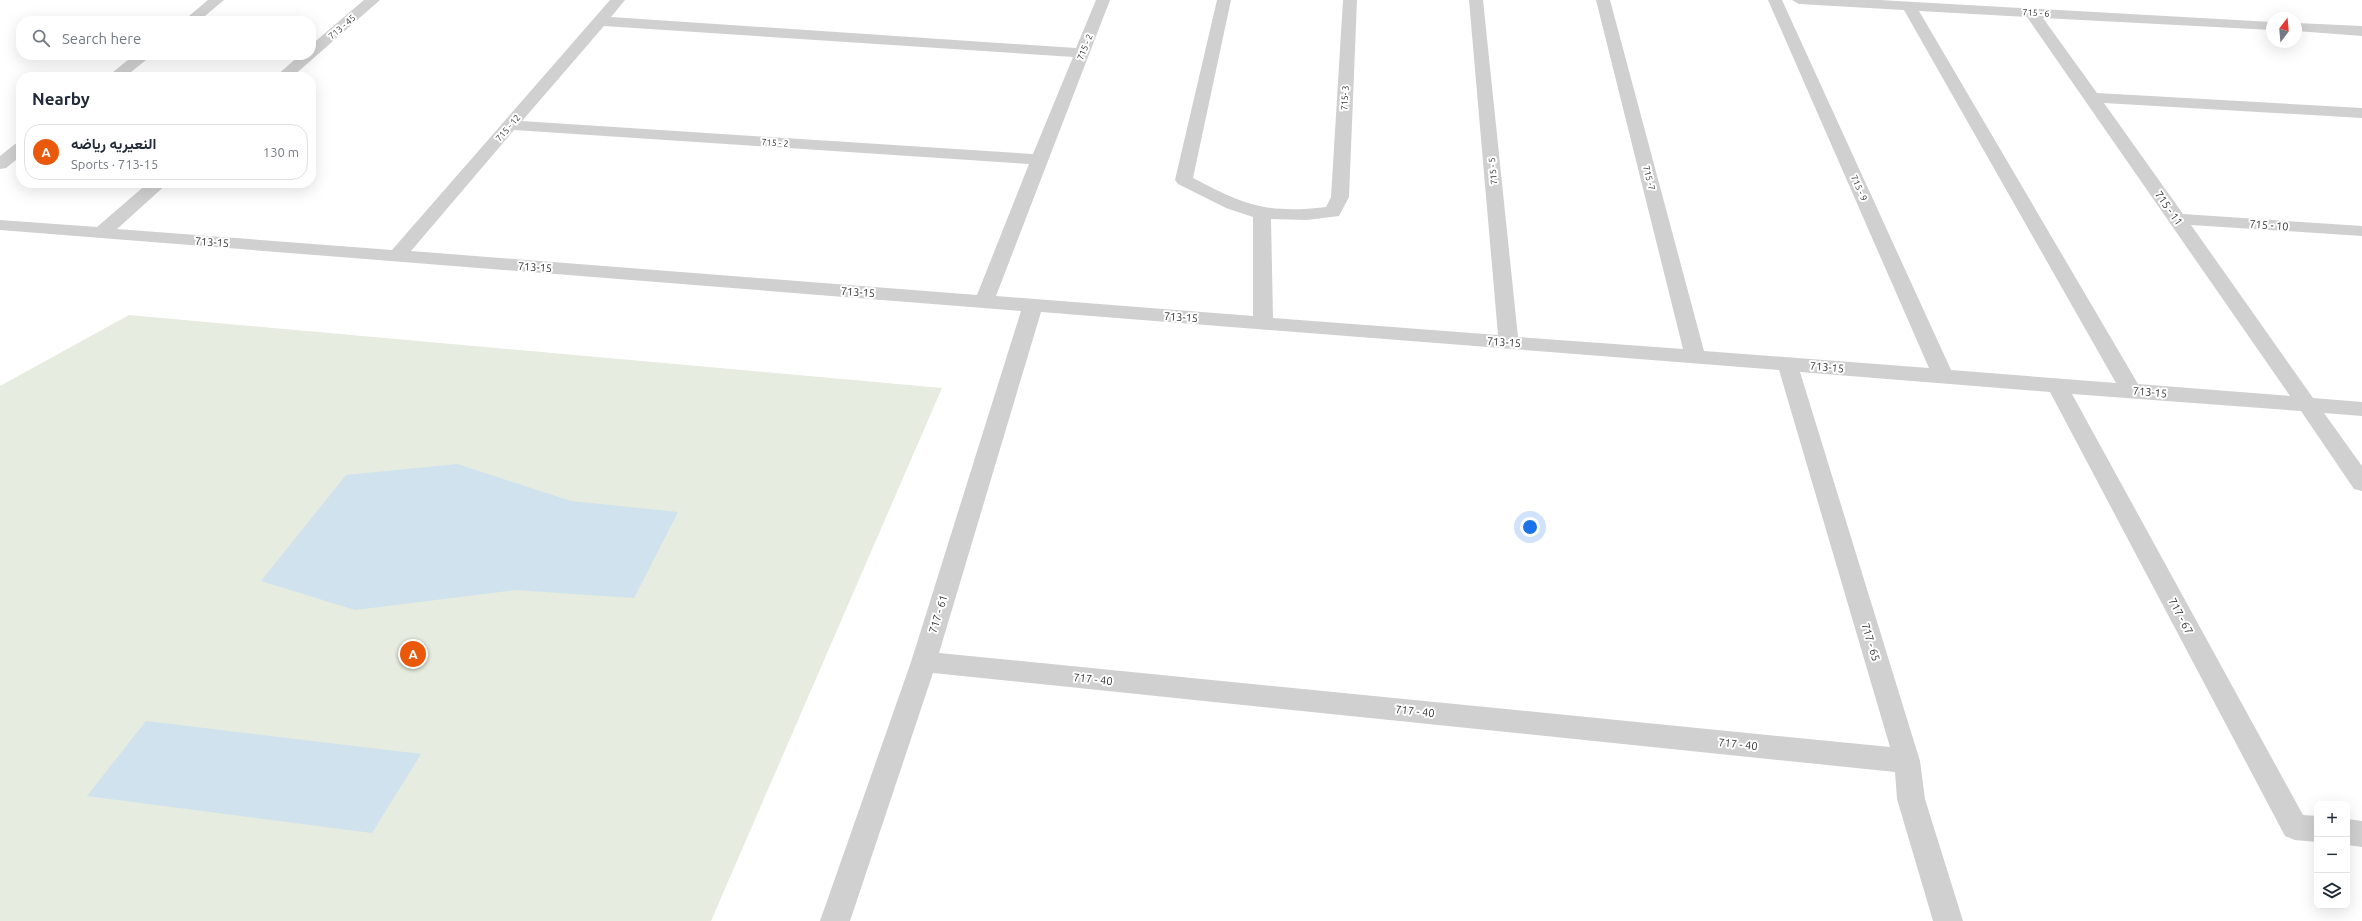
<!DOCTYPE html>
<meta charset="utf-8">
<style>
body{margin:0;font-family:Ubuntu,Vazirmatn,sans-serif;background:#f6f6f7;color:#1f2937}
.controls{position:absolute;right:12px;bottom:12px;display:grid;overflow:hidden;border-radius:8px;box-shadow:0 4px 16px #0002}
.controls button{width:36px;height:36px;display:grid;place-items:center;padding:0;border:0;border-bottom:1px solid #e0e1e3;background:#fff;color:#1f2937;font:20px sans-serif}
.compass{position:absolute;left:2266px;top:12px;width:36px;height:36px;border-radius:50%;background:#fff;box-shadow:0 4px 16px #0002;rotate:16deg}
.you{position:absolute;left:1530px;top:527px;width:14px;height:14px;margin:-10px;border:3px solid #fff;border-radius:50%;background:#1a73e8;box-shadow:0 0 0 6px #1a73e833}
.badge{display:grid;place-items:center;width:26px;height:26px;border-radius:50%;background:#ea580c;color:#fff;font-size:13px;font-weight:700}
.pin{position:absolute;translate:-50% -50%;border:2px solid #fff;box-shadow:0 1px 4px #0006}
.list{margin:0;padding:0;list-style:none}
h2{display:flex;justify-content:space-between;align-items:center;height:52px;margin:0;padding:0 16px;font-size:17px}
h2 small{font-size:13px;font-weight:400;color:#747a83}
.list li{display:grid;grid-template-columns:26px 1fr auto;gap:12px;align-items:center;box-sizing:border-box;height:56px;margin:0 8px 8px;padding:0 8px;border:1px solid #e0e1e3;border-radius:16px}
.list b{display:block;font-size:15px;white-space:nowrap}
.list p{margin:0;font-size:13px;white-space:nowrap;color:#747a83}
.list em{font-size:13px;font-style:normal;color:#747a83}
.icon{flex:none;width:22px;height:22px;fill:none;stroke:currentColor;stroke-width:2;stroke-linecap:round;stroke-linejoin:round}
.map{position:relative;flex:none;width:2362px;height:921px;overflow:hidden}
.search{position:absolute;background:#fff;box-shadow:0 4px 16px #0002;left:16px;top:16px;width:300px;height:44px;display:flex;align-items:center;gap:10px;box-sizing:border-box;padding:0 14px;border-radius:16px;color:#747a83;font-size:15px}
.panel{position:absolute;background:#fff;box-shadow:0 4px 16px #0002;left:16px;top:72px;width:300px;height:116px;border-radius:16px}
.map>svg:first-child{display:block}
</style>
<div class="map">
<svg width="2362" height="921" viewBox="0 0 2362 921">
<rect width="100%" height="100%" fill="#fff"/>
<!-- green -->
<polygon fill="#e6ecdf" points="129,315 942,388 711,921 0,921 0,386"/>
<!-- water -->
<g fill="#cfe2ee">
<polygon points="457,464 571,501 678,512 634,598 515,590 355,610 261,581 346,475"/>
<polygon points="146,721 421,754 372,833 87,796"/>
</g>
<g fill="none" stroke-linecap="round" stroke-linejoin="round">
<!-- minor -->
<g fill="#d0d0d0" fill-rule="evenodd">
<polygon points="208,0 224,0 199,21 183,21"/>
<polygon points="364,0 380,0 292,77 275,77 300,55 311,55 311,45"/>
<path d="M610,0H625L611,17L1076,48L1096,0H1110L996,296L1253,316V217L1226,208L1178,184L1175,180L1217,0H1231L1193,178C1244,205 1267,214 1326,207L1331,197L1343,0H1357L1349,197L1339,216L1307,220L1271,219L1273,318L1498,335L1469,0H1483L1518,337L1683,349L1596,0H1610L1704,351L1929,368L1768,0H1782L1951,370L2116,383L1904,10L1799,4L1792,0H1879L2272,22V30L2043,18L2097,93L2362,108V118L2104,103L2183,214L2362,226V236L2191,225L2313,398L2362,402V416L2324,413L2362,466V491L2354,489L2301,411L2072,394L2303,815L2317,816V842L2295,840L2285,836L2050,392L1800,372L1920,761L1925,799L1963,921H1933L1897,799L1895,772L933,673L850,921H820L911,662L1021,311L0,230V220L97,227L148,183H168L117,229L392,250ZM1919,11L2027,17L2290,396L2138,384ZM604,26L1073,57L1033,154L522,121ZM514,130L1029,164L977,295L411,251ZM1041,312L1779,370L1890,747L939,653Z"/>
<polygon points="2296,23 2362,26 2362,36 2296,31"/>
<polygon points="134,55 152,55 125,77 107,77"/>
<polygon points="21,143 21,156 6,168 0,169 0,156 15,144"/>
<polygon points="2347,819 2362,821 2362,847 2347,845"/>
</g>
</g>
<g text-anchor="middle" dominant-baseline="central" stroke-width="4" stroke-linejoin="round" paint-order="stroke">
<!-- far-street labels -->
<g font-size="9" fill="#333" stroke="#fff">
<text transform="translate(2036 13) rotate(3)">715 - 6</text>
<text transform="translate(342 27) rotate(-41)">713 - 45</text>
<text transform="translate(1085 47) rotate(-68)">715 - 2</text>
<text transform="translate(1345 98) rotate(-87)">715- 3</text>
<text transform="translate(508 128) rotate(-49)">715 - 12</text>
<text transform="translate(775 143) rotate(4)">715 - 2</text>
<text transform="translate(1493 171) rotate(-95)">715 - 5</text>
<text transform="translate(1649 178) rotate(76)">715 -7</text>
<text transform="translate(1859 188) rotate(66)">715 - 9</text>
</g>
<!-- street labels -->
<g font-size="11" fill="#333" stroke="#fff">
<text transform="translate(2169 208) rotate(55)">715 - 11</text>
<text transform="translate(2269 225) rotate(4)">715 - 10</text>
<text transform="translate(212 242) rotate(4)">713-15</text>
<text transform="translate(535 267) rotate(4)">713-15</text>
<text transform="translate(858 292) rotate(4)">713-15</text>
<text transform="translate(1181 317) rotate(4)">713-15</text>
<text transform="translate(1504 342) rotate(4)">713-15</text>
<text transform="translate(1827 367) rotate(5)">713-15</text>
<text transform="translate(2150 392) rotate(5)">713-15</text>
<text transform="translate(938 614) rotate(-73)">717 - 61</text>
<text transform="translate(2181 616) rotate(62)">717 - 67</text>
<text transform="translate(1871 642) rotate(73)">717 - 65</text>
<text transform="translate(1093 679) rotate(6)">717 - 40</text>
<text transform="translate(1415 711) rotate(6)">717 - 40</text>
<text transform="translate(1738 744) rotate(6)">717 - 40</text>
</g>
</g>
</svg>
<div class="controls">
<button>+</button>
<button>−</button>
<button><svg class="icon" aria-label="layers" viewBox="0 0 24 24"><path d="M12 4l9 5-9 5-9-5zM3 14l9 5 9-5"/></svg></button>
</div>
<svg class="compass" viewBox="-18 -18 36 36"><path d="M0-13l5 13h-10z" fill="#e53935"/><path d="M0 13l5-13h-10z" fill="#747a83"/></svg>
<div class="you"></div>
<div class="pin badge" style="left:413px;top:654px">A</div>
<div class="search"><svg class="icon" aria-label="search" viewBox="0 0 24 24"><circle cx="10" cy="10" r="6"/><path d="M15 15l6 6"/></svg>Search here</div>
<section class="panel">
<h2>Nearby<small></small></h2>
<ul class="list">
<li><span class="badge">A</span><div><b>النعيريه رياضه</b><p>Sports · 713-15</p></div><em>130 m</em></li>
</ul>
</section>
</div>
